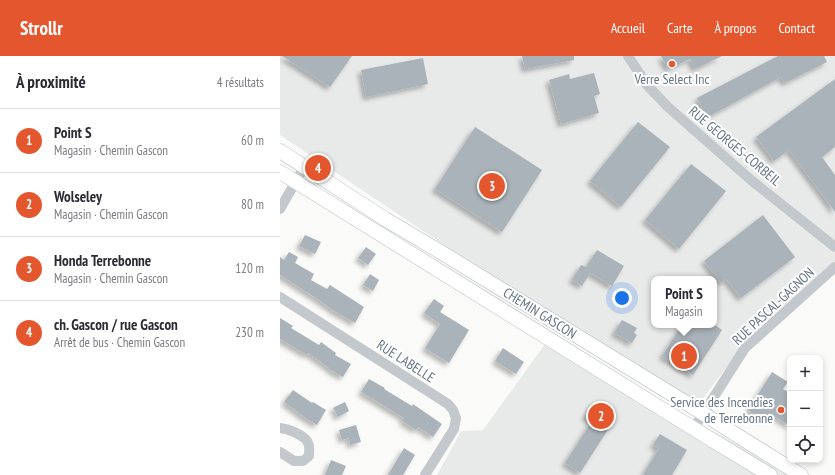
<!DOCTYPE html>
<html lang="fr">
<meta charset="utf-8">
<style>
body{margin:0;font-family:"PT Sans Narrow",sans-serif;background:#f7f7f7;color:#2b2b33}
.controls{position:absolute;right:12px;bottom:12px;display:grid;overflow:hidden;border-radius:8px;box-shadow:0 2px 6px #0003}
.controls button{width:36px;height:36px;display:grid;place-items:center;padding:0;border:0;border-bottom:1px solid #e1e1e2;background:#fff;color:#2b2b33;font:20px sans-serif}
.you{position:absolute;left:342px;top:242px;width:14px;height:14px;margin:-10px;border:3px solid #fff;border-radius:50%;background:#1a73e8;box-shadow:0 0 0 6px #1a73e833}
.badge{display:grid;place-items:center;width:26px;height:26px;border-radius:50%;background:#e4572e;color:#fff;font-size:13px;font-weight:700}
.pin{position:absolute;translate:-50% -50%;border:2px solid #fff;box-shadow:0 1px 4px #0006}
.popup{position:absolute;left:371px;top:220px;width:66px;height:52px;box-sizing:border-box;display:grid;place-content:center;border-radius:8px;background:#fff;filter:drop-shadow(0 1px 3px #0005);font-size:13px;white-space:nowrap;color:#7c7c81}
.popup b{font-size:15px;color:#2b2b33}
.popup::after{content:'';position:absolute;left:50%;top:100%;margin-left:-8px;border:8px solid transparent;border-top-color:#fff}
.list{margin:0;padding:0;list-style:none}
h2{display:flex;justify-content:space-between;align-items:center;height:52px;margin:0;padding:0 16px;font-size:17px}
h2 small{font-size:13px;font-weight:400;color:#7c7c81}
.list li{display:grid;grid-template-columns:26px 1fr auto;gap:12px;align-items:center;box-sizing:border-box;height:64px;padding:0 16px;border-top:1px solid #e1e1e2}
.list b{display:block;font-size:15px;white-space:nowrap}
.list p{margin:0;font-size:13px;white-space:nowrap;color:#7c7c81}
.list em{font-size:13px;font-style:normal;color:#7c7c81}
.icon{flex:none;width:22px;height:22px;fill:none;stroke:currentColor;stroke-width:2;stroke-linecap:round;stroke-linejoin:round}
.map{position:relative;flex:none;width:555px;height:419px;overflow:hidden}
header{display:flex;align-items:center;gap:24px;box-sizing:border-box;height:56px;padding:0 20px;background:#e4572e;color:#fff}
header strong{font-size:19px}
nav{display:flex;gap:22px;margin-inline-start:auto;font-size:14px}
main{display:flex}
aside{flex:1;background:#fff}
.map>svg:first-child{display:block}
</style>
<header>
<strong>Strollr</strong>
<nav><a>Accueil</a><a>Carte</a><a>À propos</a><a>Contact</a></nav>
</header>
<main>
<aside>
<h2>À proximité<small>4 résultats</small></h2>
<ul class="list">
<li><span class="badge">1</span><div><b>Point S</b><p>Magasin · Chemin Gascon</p></div><em>60 m</em></li>
<li><span class="badge">2</span><div><b>Wolseley</b><p>Magasin · Chemin Gascon</p></div><em>80 m</em></li>
<li><span class="badge">3</span><div><b>Honda Terrebonne</b><p>Magasin · Chemin Gascon</p></div><em>120 m</em></li>
<li><span class="badge">4</span><div><b>ch. Gascon / rue Gascon</b><p>Arrêt de bus · Chemin Gascon</p></div><em>230 m</em></li>
</ul>
</aside>
<div class="map">
<svg width="555" height="419" viewBox="0 0 555 419">
<defs>
<filter id="shadow"><feDropShadow dx="-3.5" dy="3.5" stdDeviation="2" flood-color="#0004"/></filter>
</defs>
<rect width="100%" height="100%" fill="#fafaf8"/>
<!-- built -->
<g fill="#e8e9e9" fill-rule="evenodd">
<path d="M0,0H555V210L469,281L413,356L0,79ZM374,223H434V269H374Z"/>
<polygon points="268,284 513,419 157,419 181,375 203,374"/>
</g>
<!-- building -->
<g fill="#aab3b9" filter="url(#shadow)">
<polygon points="2,0 72,0 50,31"/>
<polygon points="242,0 294,0 294,4 245,13"/>
<polygon points="381,0 442,0 415,13 410,3 388,13"/>
<polygon points="498,0 544,0 547,6 505,27 501,21 428,61 417,42"/>
<polygon points="143,2 148,28 86,41 81,14"/>
<polygon points="314,17 320,38 314,40 319,57 281,68 269,24 289,18 290,23"/>
<polygon points="555,23 555,91 542,101 555,119 555,156 509,94 494,105 476,81"/>
<polygon points="358,66 390,91 341,151 310,125"/>
<polygon points="195,71 262,114 222,176 155,133"/>
<polygon points="411,108 446,135 399,193 365,164"/>
<polygon points="483,159 515,201 461,242 446,223 441,227 424,205"/>
<polygon points="25,179 41,186 35,198 19,190"/>
<polygon points="86,191 96,198 88,209 78,202"/>
<polygon points="317,194 344,210 332,230 310,217 302,230 292,224 301,209 306,211"/>
<polygon points="9,196 18,201 15,207 34,218 31,224 47,233 50,229 84,251 75,267 54,255 39,244 0,219 0,201 4,204"/>
<polygon points="90,218 99,224 93,235 83,229"/>
<polygon points="154,243 164,250 160,256 189,274 169,307 145,292 160,268 144,257"/>
<polygon points="0,262 13,270 11,272 39,289 41,286 56,297 55,299 71,308 63,321 49,313 49,312 28,297 27,299 0,283"/>
<polygon points="342,264 357,272 354,277 357,279 352,287 334,277"/>
<polygon points="402,269 435,269 442,274 413,319 382,300"/>
<polygon points="223,292 244,306 236,318 215,305"/>
<polygon points="492,316 508,326 503,333 510,337 510,370 489,357 484,364 468,354"/>
<polygon points="89,323 105,332 104,333 132,350 133,348 162,368 153,381 138,371 136,374 122,365 124,362 81,336"/>
<polygon points="13,334 32,347 33,346 46,354 37,369 24,361 4,346"/>
<polygon points="65,346 69,355 58,361 53,352"/>
<polygon points="314,347 336,361 300,417 285,407 312,365 305,361"/>
<polygon points="76,369 81,386 70,389 69,382 62,384 59,374"/>
<polygon points="380,378 407,394 392,419 363,419 379,392 373,389"/>
<polygon points="124,392 135,399 123,419 108,419"/>
<polygon points="51,404 66,410 62,419 45,419"/>
</g>
<g fill="none" stroke-linecap="round" stroke-linejoin="round">
<!-- secondary casing -->
<g stroke="#b3babf" stroke-width="15">
<g id="secondary">
<polyline points="0,95 105,163 164,198 424,358 444,371 521,419"/>
<polyline points="0,116 432,384 490,419"/>
</g>
</g>
<!-- street -->
<g stroke="#c3c8cc" stroke-width="10">
<polyline points="348,0 367,29 388,51 471,124 555,191"/>
<polyline points="0,153 24,111"/>
<polyline points="0,241 168,348 173,354 176,362 174,373 145,419"/>
<path d="M0,372C8,373 25,379 28,387C30,390 29,396 29,400L23,405H14L0,396"/>
<polyline points="414,372 465,292 555,211"/>
</g>
<!-- secondary -->
<use href="#secondary" stroke="#fff" stroke-width="14"/>
</g>
<!-- markers -->
<g fill="#e4572e" stroke="#fff" stroke-width="1.5">
<circle cx="392" cy="8" r="4"/>
<circle cx="501" cy="354" r="4"/>
</g>
<g text-anchor="middle" dominant-baseline="central" stroke-width="4" stroke-linejoin="round" paint-order="stroke">
<!-- poi labels -->
<g font-size="14" fill="#657683" stroke="#fff">
<text x="392" y="23">Verre Select Inc</text>
<text x="493" y="346" text-anchor="end">Service des Incendies<tspan x="493" dy="16">de Terrebonne</tspan></text>
</g>
<!-- street labels -->
<g font-size="14" fill="#657683" stroke="#fff">
<text transform="translate(455 90) rotate(40)">RUE GEORGES-CORBEIL</text>
<text transform="translate(493 250) rotate(-43)">RUE PASCAL-GAGNON</text>
<text transform="translate(260 257) rotate(32)">CHEMIN GASCON</text>
<text transform="translate(126 305) rotate(33)">RUE LABELLE</text>
</g>
</g>
</svg>
<div class="controls">
<button>+</button>
<button>−</button>
<button><svg class="icon" aria-label="locate" viewBox="0 0 24 24"><circle cx="12" cy="12" r="6"/><path d="M12 2v4M12 18v4M2 12h4M18 12h4"/></svg></button>
</div>
<div class="you"></div>
<div class="pin badge" style="left:404px;top:300px">1</div>
<div class="popup"><b>Point S</b>Magasin</div>
<div class="pin badge" style="left:321px;top:360px">2</div>
<div class="pin badge" style="left:212px;top:130px">3</div>
<div class="pin badge" style="left:38px;top:112px">4</div>
</div>
</main>
